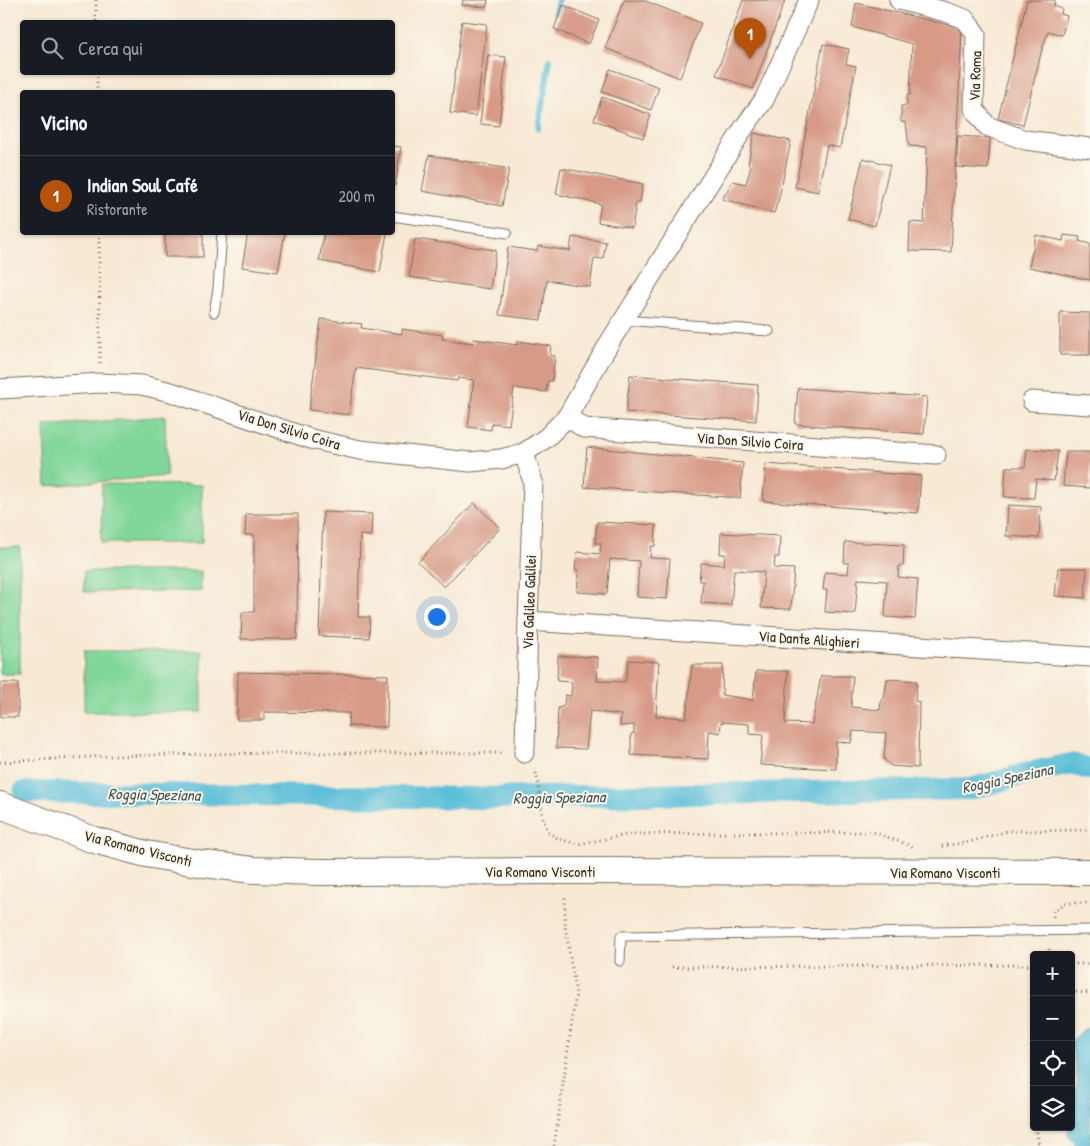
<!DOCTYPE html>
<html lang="it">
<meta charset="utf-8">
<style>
body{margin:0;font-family:"Patrick Hand",sans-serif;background:#242831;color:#f1f3f6}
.controls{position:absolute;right:15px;bottom:15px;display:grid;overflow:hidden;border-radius:5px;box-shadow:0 1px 4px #0004}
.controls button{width:45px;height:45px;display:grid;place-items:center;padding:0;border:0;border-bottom:1px solid #363941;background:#171b24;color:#f1f3f6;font:25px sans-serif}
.you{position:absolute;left:436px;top:616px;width:18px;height:18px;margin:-12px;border:4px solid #fff;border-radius:50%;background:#1a73e8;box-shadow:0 0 0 8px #1a73e833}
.badge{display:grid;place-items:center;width:32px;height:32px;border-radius:50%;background:#b45309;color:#fff;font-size:16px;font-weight:700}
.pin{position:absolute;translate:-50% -41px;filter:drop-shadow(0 1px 2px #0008)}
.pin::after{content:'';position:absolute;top:26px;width:18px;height:15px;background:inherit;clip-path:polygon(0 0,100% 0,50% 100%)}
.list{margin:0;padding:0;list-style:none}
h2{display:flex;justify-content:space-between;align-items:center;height:65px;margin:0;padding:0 20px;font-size:21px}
h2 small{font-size:16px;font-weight:400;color:#9ea1a6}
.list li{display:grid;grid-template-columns:32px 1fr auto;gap:15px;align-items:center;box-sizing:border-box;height:80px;padding:0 20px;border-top:1px solid #363941}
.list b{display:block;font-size:19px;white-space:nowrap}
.list p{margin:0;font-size:16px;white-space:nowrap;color:#9ea1a6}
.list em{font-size:16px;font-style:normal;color:#9ea1a6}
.icon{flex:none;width:28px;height:28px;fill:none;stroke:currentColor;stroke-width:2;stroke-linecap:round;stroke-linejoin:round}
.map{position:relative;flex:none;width:1090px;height:1146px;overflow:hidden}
.search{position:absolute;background:#171b24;box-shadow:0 1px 4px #0004;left:20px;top:20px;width:375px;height:55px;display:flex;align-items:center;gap:12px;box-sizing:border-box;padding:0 18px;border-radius:5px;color:#9ea1a6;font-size:19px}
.panel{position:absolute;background:#171b24;box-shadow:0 1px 4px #0004;left:20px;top:90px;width:375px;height:145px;border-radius:5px}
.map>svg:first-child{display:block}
</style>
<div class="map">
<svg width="1090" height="1146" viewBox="0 0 1090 1146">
<rect width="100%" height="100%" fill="#fbf7ec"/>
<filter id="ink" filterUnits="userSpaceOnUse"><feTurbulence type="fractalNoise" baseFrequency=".02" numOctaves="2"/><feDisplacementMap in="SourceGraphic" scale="10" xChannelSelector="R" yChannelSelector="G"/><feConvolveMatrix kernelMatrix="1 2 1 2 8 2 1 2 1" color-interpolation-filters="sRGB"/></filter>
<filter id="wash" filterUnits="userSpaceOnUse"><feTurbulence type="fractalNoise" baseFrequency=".0096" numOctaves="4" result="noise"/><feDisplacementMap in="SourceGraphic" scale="20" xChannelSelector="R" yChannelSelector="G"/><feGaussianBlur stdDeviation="1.12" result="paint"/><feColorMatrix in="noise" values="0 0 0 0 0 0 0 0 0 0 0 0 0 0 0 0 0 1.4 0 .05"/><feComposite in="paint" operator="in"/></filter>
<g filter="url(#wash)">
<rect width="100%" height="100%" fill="#f7e9d4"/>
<!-- green -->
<g fill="#81d79a" stroke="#5e805c">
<polygon points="165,416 167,476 46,486 44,426"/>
<polygon points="102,484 202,485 202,543 101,543"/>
<rect x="0" y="547" width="20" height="127"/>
<polygon points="84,571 201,571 201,591 84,592"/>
<rect x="84" y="651" width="118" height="61"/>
</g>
<!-- water -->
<polygon fill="#5abed8" stroke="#4a747b" points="1090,1028 1090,1146 1077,1146 1068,1135 1069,1127 1071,1127 1071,1107 1078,1082 1071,1042 1084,1029"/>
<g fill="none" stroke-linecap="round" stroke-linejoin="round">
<!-- stream -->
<g stroke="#5abed8" stroke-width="6">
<polyline points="555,12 558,0"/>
<polyline points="538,129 550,60"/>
</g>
<!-- canal -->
<polyline stroke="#5abed8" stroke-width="22" points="24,792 479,798 970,789 1032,772 1071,764 1090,769"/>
</g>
<g id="blocks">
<!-- building -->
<g fill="#d79a86">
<polygon points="463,0 488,0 487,7 462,5"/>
<polygon points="624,0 643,0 701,23 680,78 605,48"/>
<polygon points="743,0 785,0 753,89 716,75"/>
<polygon points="1027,0 1055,0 1054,6 1062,9 1061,14 1067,16 1062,35 1048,31 1042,49 1023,125 998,119"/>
<polygon points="856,3 962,28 951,252 909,251 910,222 924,223 927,147 909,146 906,123 901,122 901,106 907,105 907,95 910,95 912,44 852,27"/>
<polygon points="563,5 599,20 589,44 554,29"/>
<polygon points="462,21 487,24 476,116 450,113"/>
<polygon points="823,44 849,49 846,64 856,66 840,148 827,145 818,192 795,187"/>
<polygon points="488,55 506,57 499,126 480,124"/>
<polygon points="610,69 659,87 651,110 602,92"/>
<polygon points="602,97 651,115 643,138 594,120"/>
<polygon points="754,133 791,141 779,198 774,213 722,199 733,181 746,184 751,166 748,164"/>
<polygon points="958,136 990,138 988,169 956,167"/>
<polygon points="392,146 401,147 395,186 392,185"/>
<polygon points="429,155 509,169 502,206 422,191"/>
<polygon points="863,158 890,165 875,226 848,219"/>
<polygon points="561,168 643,184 640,202 636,203 632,228 598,222 601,204 556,194"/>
<rect x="165" y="232" width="38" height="25"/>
<polygon points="248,232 285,232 278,272 242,267"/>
<polygon points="324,232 387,233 380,272 319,261"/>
<polygon points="1036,235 1063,241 1064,235 1080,237 1079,241 1090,244 1090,280 1029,267"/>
<polygon points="572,237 606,242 603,259 594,258 590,287 547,280 541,320 499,315 508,247 537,251 538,246 570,251"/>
<polygon points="415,239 496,250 490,289 409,277"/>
<polygon points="1060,312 1090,313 1090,355 1060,355"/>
<polygon points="321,319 362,324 361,328 402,334 402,329 443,335 442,339 473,343 474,339 517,345 518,341 551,346 550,355 555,356 552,381 548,381 546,392 514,388 509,425 492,423 491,430 468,427 474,380 458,378 457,381 356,368 349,415 309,410"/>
<polygon points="630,375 758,385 756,421 626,412"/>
<polygon points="798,388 927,397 924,434 795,424"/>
<polygon points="587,447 743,463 740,498 584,487"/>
<polygon points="1027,449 1058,451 1054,481 1036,479 1034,498 1004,497 1006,467 1025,467"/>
<polygon points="1066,452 1090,452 1090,488 1063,486"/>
<polygon points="766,464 921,476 918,513 763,501"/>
<polygon points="474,503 500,528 444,587 418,562"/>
<polygon points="1008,505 1041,507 1039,538 1006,536"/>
<polygon points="323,512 372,514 371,536 360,535 358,617 370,617 369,638 319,636"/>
<polygon points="246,514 298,514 297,639 241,639 242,612 254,612 254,535 245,535"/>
<polygon points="597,522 656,525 655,546 651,546 650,558 670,559 667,599 637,597 639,561 610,559 607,594 577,592 579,570 575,570 577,552 600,554 601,543 595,543"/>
<polygon points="721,533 780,536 779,557 775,557 774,568 794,569 791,609 761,608 764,572 734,570 731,605 701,603 703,581 699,581 701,563 724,565 725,554 720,554"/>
<polygon points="845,542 904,545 903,566 899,566 898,577 918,579 915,619 885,617 887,581 858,579 855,614 825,612 827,590 823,590 825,572 848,574 849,563 844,563"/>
<polygon points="1058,568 1087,568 1085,598 1055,596"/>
<polygon points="558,656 598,657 597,681 625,682 629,660 659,662 656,716 686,718 692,665 723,665 722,695 753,700 756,671 788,671 785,723 812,724 821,676 853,676 851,707 880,710 881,700 884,698 887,679 917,681 915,701 919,702 918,768 891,766 884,759 886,733 853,731 851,743 836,742 836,769 760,765 763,735 749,734 749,724 721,722 720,733 709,731 708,759 631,755 631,734 634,733 634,725 620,726 621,715 590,711 586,749 556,748 558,708 564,706 565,695 571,696 572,682 557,681"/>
<polygon points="238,672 388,675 387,727 348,726 349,713 264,712 264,720 237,720"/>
<rect x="0" y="683" width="18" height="34"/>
</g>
</g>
</g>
<g filter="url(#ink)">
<use href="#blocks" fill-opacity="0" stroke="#7d6d5e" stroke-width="1"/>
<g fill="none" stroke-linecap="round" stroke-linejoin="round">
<!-- lane casing -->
<g stroke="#7d6d5e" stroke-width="11">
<g id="lane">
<polyline points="392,216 507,233"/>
<polyline points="214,312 218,289 222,232"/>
<polyline points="624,320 769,331"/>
<polyline points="620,961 621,936 1090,930"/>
</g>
</g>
<!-- street casing -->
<g stroke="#7d6d5e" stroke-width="21">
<g id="street">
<polyline points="899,0 946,12 965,19 976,34 974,109 987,126 1025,140 1090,148"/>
<polyline points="0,389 100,383 142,385 171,392 311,439 360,450 470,462 501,459 524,453 546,438 567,417 611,340 745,126 764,100 809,0"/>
<polyline points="1032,401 1090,405"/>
<polyline points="567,417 584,428 936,455"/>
<polyline points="528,621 1090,657"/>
<polyline points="524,753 525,748 528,621 533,482 524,453"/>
</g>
</g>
<!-- secondary casing -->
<g stroke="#7d6d5e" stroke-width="28">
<polyline id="secondary" points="0,805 94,840 146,854 204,864 253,870 318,872 564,871 1090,872"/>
</g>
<!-- path -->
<g stroke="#7d6d5e" stroke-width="3" stroke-dasharray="1 4" stroke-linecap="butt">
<polyline points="96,0 96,22"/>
<polyline points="97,72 97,92"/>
<polyline points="99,232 100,363"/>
<polyline points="0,762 110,756 260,753 504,753"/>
<polyline points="535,768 538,781 543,819 548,831 558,839 579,844 632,834 873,832 914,847"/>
<polyline points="942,846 965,843 1009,831 1090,830"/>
<polyline points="1053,917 1054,911 1065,903 1090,903"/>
<polyline points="1049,955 1049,945"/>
<polyline points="1071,964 1090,964"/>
<polyline points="672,967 1034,965"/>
<polyline points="1071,992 1090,993"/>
<polyline points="1034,1044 1033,1051 1034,1064"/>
<polyline points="1036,1127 1039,1146"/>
<polyline points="554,1146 576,994 565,925 565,894"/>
</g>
<!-- lane -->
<use href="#lane" stroke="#fff" stroke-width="9"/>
<!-- street -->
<use href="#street" stroke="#fff" stroke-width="19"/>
<!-- secondary -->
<use href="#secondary" stroke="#fff" stroke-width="26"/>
</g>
</g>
<g text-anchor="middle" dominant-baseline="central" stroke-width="4" stroke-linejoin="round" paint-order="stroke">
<!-- street labels -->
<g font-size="15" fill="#3b2a1e" stroke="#fbf7ec">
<text transform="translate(975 76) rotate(-88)">Via Roma</text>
<text transform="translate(289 429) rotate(17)">Via Don Silvio Coira</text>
<text transform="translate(750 441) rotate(4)">Via Don Silvio Coira</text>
<text transform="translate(529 602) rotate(-88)">Via Galileo Galilei</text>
<text transform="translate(809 639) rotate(4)">Via Dante Alighieri</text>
<text transform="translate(138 848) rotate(14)">Via Romano Visconti</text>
<text x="540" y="871">Via Romano Visconti</text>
<text x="945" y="872">Via Romano Visconti</text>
</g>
<!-- water labels -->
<g font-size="16" font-style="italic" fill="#445656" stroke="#fbf7ec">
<text transform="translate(1007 778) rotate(-12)">Roggia Speziana</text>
<text transform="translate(154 794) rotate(1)">Roggia Speziana</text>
<text transform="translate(559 797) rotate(-1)">Roggia Speziana</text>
</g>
</g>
</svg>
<div class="controls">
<button>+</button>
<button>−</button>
<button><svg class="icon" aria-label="locate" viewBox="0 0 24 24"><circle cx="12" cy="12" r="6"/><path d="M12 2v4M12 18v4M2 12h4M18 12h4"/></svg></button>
<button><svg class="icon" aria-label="layers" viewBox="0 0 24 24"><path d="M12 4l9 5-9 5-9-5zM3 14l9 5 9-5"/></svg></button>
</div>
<div class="you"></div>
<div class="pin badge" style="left:750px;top:59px">1</div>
<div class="search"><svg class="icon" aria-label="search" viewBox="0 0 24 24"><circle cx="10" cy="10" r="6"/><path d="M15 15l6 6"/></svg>Cerca qui</div>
<section class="panel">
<h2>Vicino<small></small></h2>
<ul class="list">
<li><span class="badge">1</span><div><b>Indian Soul Café</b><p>Ristorante</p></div><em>200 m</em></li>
</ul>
</section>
</div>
